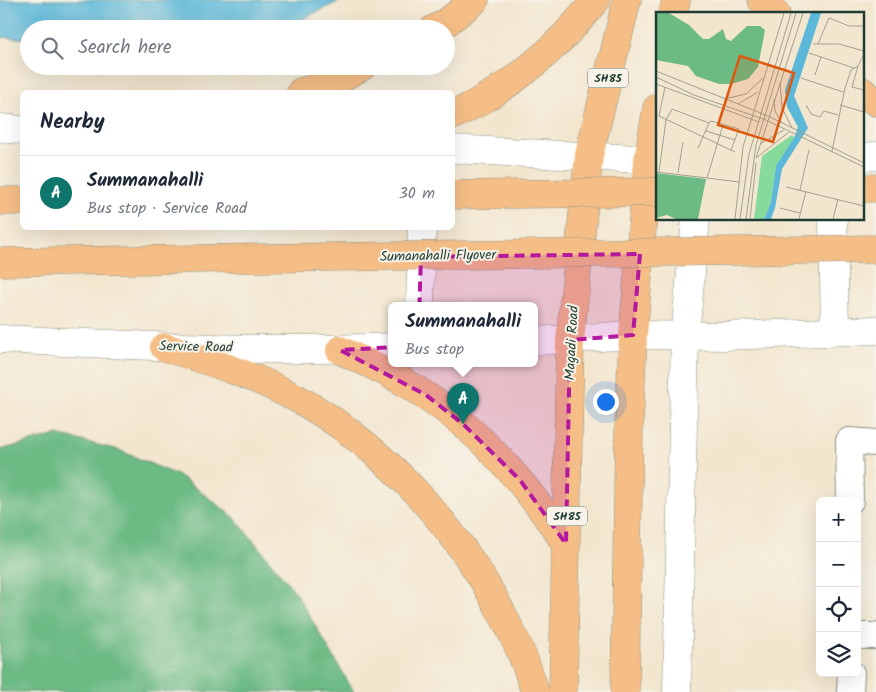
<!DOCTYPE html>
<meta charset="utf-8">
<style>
body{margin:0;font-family:Kalam,sans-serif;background:#f6f6f7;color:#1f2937}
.controls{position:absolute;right:15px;bottom:15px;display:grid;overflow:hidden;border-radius:8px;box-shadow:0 5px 20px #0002}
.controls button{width:45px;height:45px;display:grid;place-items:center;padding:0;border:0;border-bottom:1px solid #e0e1e3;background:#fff;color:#1f2937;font:25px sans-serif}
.you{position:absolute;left:605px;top:401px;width:18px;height:18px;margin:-12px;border:4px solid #fff;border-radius:50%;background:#1a73e8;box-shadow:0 0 0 8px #1a73e833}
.badge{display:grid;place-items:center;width:32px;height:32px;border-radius:50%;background:#0f766e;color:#fff;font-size:16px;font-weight:700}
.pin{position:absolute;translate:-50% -41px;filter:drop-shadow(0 1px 2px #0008)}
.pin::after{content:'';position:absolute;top:26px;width:18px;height:15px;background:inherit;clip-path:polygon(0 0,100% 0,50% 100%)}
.popup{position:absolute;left:388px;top:302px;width:150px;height:65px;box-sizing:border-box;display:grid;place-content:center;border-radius:8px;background:#fff;filter:drop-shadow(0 1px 4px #0005);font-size:16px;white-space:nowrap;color:#747a83}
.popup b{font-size:19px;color:#1f2937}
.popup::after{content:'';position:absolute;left:50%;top:100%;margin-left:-10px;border:10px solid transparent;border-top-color:#fff}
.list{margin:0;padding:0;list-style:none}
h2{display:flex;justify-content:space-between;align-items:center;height:65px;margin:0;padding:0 20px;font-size:21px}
h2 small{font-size:16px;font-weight:400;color:#747a83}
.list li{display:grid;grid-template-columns:32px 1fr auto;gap:15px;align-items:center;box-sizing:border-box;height:75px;padding:0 20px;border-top:1px solid #e0e1e3}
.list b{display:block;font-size:19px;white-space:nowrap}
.list p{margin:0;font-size:16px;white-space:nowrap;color:#747a83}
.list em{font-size:16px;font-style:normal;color:#747a83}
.icon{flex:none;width:28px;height:28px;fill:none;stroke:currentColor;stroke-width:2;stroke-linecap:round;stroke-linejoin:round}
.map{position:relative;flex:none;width:876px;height:692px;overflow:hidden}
.search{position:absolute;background:#fff;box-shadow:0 5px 20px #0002;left:20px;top:20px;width:435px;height:55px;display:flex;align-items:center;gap:12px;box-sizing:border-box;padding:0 18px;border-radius:28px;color:#747a83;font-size:19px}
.panel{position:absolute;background:#fff;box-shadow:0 5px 20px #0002;left:20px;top:90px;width:435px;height:140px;border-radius:8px}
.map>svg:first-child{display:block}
</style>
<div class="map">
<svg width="876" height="692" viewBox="0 0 876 692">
<rect width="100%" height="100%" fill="#f7f3e8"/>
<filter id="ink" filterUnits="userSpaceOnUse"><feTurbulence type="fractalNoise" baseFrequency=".02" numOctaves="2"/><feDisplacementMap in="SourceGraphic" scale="10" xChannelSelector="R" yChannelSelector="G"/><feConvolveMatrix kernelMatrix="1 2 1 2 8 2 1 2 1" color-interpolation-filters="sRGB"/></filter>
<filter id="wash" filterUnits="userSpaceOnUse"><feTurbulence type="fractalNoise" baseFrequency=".0096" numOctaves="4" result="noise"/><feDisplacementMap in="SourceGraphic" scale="20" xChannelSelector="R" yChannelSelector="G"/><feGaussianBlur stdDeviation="1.12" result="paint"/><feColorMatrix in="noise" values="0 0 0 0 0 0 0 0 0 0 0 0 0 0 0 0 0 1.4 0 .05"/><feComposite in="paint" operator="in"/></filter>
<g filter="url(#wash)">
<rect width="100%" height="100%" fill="#f3e6cf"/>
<!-- forest -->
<polygon fill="#6cba84" stroke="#467c5c" points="57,435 119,450 181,477 234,517 296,593 354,692 0,692 0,450"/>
<!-- water -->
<polygon fill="#5bb8d9" stroke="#3d7a86" points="0,0 342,0 281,29 29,29 29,39 0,37"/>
</g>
<g filter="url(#ink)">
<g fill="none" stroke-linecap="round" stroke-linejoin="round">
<!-- minor casing -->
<g stroke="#899282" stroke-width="28">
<g id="minor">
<polyline points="850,501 849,441 876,443"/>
<polyline points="857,636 876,636"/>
<polyline points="850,692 851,673"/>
</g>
</g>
<!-- tertiary casing -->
<g stroke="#899282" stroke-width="29">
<g id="tertiary">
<polyline points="0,128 22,130"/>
<polyline points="452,149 657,160"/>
<polyline points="862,157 876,156"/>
<polyline points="833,219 835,331"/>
<polyline points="420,305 422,228"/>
<path d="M0,339C130,345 261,353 392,347"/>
<polyline points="534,341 633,335 725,336 876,330"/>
<polyline points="677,692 685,335 696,219"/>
</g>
</g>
<!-- primary casing -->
<g stroke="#899282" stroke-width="29">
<g id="primary">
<polyline points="762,0 776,14"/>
<polyline points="673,14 676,0"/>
<polyline points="434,29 447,22 475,0"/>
<polyline points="862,91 876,102"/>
<polyline points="301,92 330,84 363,66"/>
<path d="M452,116C512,87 554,52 596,0"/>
<path d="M164,347C210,361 255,376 298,399C390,450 464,535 510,629C520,649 529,671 535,692"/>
<path d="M340,350C369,363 398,377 425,395C483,434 528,486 566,544"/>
<polyline points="563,692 570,340 589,155 627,0"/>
<polyline points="625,692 629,426 633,335 648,160 657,108"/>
</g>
</g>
<!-- trunk casing -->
<g stroke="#899282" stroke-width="29">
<g id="trunk">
<polyline points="862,188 876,188"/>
<polyline points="0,201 22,201"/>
</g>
</g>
<!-- minor -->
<use href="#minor" stroke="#fff" stroke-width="26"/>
<!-- tertiary -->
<use href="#tertiary" stroke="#fff" stroke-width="28"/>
<!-- primary -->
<use href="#primary" stroke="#f6be87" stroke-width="28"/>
<!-- trunk -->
<use href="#trunk" stroke="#f6be87" stroke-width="28"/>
<!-- trunk-bridge casing -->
<g stroke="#899282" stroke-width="29" stroke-linecap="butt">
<g id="trunk-bridge">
<polyline points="452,195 657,192"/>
<polyline points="0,262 876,249"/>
</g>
</g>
<!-- trunk-bridge -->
<use href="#trunk-bridge" stroke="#f6be87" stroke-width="28"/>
</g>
</g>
<!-- marked area -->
<path fill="#b5179e" fill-opacity="0.2" stroke="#b5179e" stroke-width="4" stroke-dasharray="10 6" stroke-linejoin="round" d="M640,254L633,335L570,340L566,544L520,480L463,424L426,395L340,350L418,346L421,257Z"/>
<g text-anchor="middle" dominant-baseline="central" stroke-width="4" stroke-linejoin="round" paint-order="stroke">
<!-- shield labels -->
<g fill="#f7f3e8" stroke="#60746a" stroke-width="1">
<rect x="588" y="68.5" width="40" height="19" rx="4"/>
<rect x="547" y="506.5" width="40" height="19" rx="4"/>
</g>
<g font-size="12" font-weight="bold" fill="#1f3d34">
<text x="608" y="78">SH85</text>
<text x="567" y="516">SH85</text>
</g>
<!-- street labels -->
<g font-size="14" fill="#1f3d34" stroke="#f7f3e8">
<text transform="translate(438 256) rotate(-1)">Sumanahalli Flyover</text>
<text transform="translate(572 343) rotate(-87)">Magadi Road</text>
<text transform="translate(196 347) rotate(1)">Service Road</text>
</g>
</g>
<!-- overview -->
<g transform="translate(656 12)">
<rect width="208" height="208" fill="#f3e6cf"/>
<path d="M136,123L139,126L120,154L115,190L108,207H98L106,144Z" fill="#85da9c"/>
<path d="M0,1H13L33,13L47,27H53L67,17L70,27L75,29L91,14H104L109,18L102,55L92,67L75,72H63L40,64L32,54L0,48ZM0,161L50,167L42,207H20L11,203L0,206Z" fill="#6cba84"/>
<path d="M155,1H165L138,84L152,116L126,157L119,196L115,207H108L115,190L120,154L138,126L142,115L131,95L129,78Z" fill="#5bb8d9"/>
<path fill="none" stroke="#9ea291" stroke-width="1" d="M157,32H183L208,39M162,32L173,6L193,14H208M153,41L198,56M202,54L196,75L208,78M0,59L112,104L208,151M159,63L165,45M0,65L38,83L110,108L208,155M145,66L187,80M124,70L126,96L136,116M0,72L103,110M9,75L3,104L79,140M68,87L90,82L107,66M118,87L119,99L126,111M82,92L102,80M150,93L155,102L164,105L168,99L182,103M184,93L208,100M53,111L55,109L83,117L75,138M50,119L79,128M104,132L128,118M176,139L189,76L195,58L202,54L208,42M100,146L147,1M100,146L133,120M0,160L51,166L67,113M3,160L10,108L16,97L53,111L42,136M22,161L27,130M51,166L83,170M130,175L208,194M144,178L153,138M124,196L144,201M79,207L87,135L128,1M84,207L93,142L135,1M90,207L100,133L140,1M94,207L100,151M143,207L150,179M177,207L182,187"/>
<path fill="#de580e" fill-opacity="0.15" stroke="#de580e" stroke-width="2.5" d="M84,44L138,61L117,130L62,113Z"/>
<rect width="208" height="208" fill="none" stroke="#1f3d34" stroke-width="2.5"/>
</g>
</svg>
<div class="controls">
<button>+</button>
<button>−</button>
<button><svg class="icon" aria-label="locate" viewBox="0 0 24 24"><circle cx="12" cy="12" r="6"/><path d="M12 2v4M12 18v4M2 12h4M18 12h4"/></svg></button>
<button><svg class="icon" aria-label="layers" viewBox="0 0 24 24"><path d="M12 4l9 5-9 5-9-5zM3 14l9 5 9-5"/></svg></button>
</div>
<div class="you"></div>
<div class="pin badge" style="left:463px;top:424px">A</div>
<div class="popup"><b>Summanahalli</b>Bus stop</div>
<div class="search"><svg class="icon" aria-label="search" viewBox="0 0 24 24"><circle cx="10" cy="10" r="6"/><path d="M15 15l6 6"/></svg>Search here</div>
<section class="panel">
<h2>Nearby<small></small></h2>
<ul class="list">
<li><span class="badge">A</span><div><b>Summanahalli</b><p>Bus stop · Service Road</p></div><em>30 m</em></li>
</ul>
</section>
</div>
